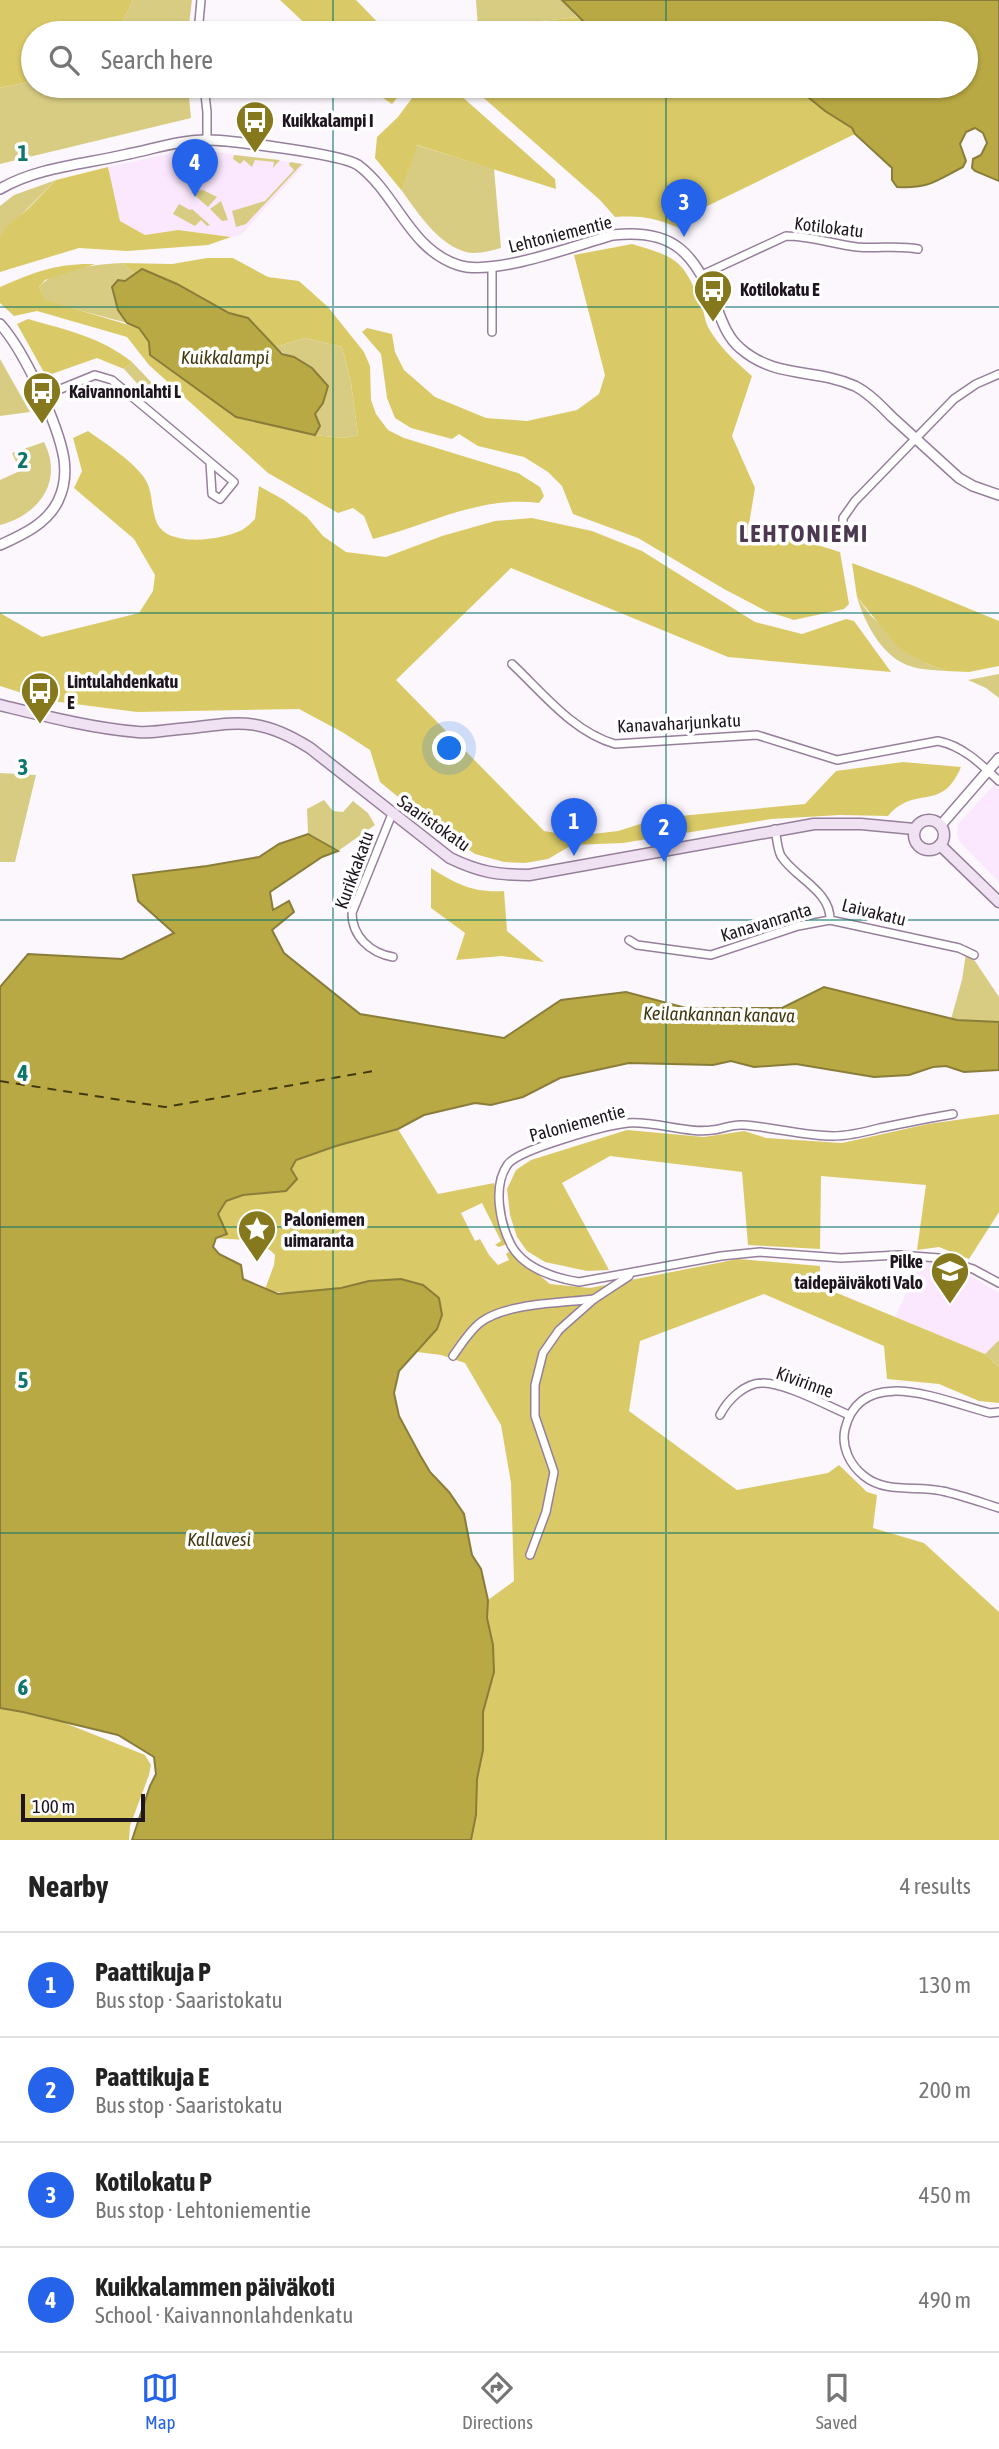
<!DOCTYPE html>
<meta charset="utf-8">
<style>
body{margin:0;font-family:"Asap Condensed",sans-serif;background:#f2f2f2;color:#222}
.scale{position:absolute;left:21px;bottom:18px;width:124px;box-sizing:border-box;padding-left:7px;border:4px solid #1e151f;border-top:0;font-size:19px;line-height:24px;white-space:nowrap;color:#1e151f;-webkit-text-stroke:5px #fff;paint-order:stroke}
.you{position:absolute;left:450px;top:749px;width:24px;height:24px;margin:-18px;border:5px solid #fff;border-radius:50%;background:#1a73e8;box-shadow:0 0 0 10px #1a73e833}
.badge{display:grid;place-items:center;width:46px;height:46px;border-radius:50%;background:#2563eb;color:#fff;font-size:23px;font-weight:700}
.pin{position:absolute;translate:-50% -58px;filter:drop-shadow(0 2px 4px #0008)}
.pin::after{content:'';position:absolute;top:37px;width:24px;height:21px;background:inherit;clip-path:polygon(0 0,100% 0,50% 100%)}
.list{margin:0;padding:0;list-style:none}
h2{display:flex;justify-content:space-between;align-items:center;height:91px;margin:0;padding:0 28px;font-size:30px}
h2 small{font-size:23px;font-weight:400;color:#767676}
.list li{display:grid;grid-template-columns:46px 1fr auto;gap:21px;align-items:center;box-sizing:border-box;height:105px;padding:0 28px;border-top:2px solid #e0e0e0}
.list b{display:block;font-size:26px;white-space:nowrap}
.list p{margin:0;font-size:23px;white-space:nowrap;color:#767676}
.list em{font-size:23px;font-style:normal;color:#767676}
.icon{flex:none;width:38px;height:38px;fill:none;stroke:currentColor;stroke-width:2;stroke-linecap:round;stroke-linejoin:round}
.map{position:relative;flex:none;width:999px;height:1840px;overflow:hidden}
.search{position:absolute;background:#fff;box-shadow:0 2px 5px #0004;left:21px;right:21px;top:21px;height:77px;display:flex;align-items:center;gap:18px;box-sizing:border-box;padding:0 24px;border-radius:38px;color:#767676;font-size:26px}
.sheet{height:511px;background:#fff}
nav{display:flex;justify-content:space-around;align-items:center;box-sizing:border-box;height:98px;border-top:2px solid #e0e0e0;background:#fff;font-size:19px;color:#767676}
nav a{display:grid;justify-items:center;gap:4px}
nav .on{color:#2563eb}
.map>svg:first-child{display:block}
</style>
<div class="map">
<svg width="999" height="1840" viewBox="0 0 999 1840">
<rect width="100%" height="100%" fill="#fcf7fd"/>
<!-- built -->
<g fill="#fbe8fe">
<polygon points="201,150 305,164 241,235 231,237 178,230 145,235 120,221 108,167 173,153"/>
<polygon points="995,784 999,788 999,882 960,842 957,834 958,824"/>
<polygon points="938,1261 973,1277 999,1293 999,1340 985,1354 895,1317 921,1262"/>
</g>
<!-- green -->
<g fill="#d8cc83">
<polygon points="133,0 192,0 188,33 117,33"/>
<polygon points="476,0 562,0 577,17 478,28"/>
<polygon points="33,81 33,86 188,86 191,118 0,164 0,88"/>
<path d="M416,145L494,169L501,248C493,250 483,253 474,253C443,252 418,213 402,191Z"/>
<polygon points="234,155 280,160 273,168 274,162 255,160 252,167 244,160 240,164 233,159"/>
<polygon points="290,162 302,164 246,224 236,227 232,211 265,201 294,170 289,165"/>
<polygon points="56,180 0,236 0,206 14,195"/>
<polygon points="203,190 217,197 208,207 191,192"/>
<polygon points="221,201 228,220 222,221 210,209"/>
<polygon points="179,204 190,210 192,209 210,225 207,226 201,220 195,226 173,214"/>
<path d="M123,263L135,274L125,281L118,310L127,323L45,301L39,287C55,268 98,264 123,263Z"/>
<path d="M305,338L342,347L351,383L358,435L344,438L315,435L320,426L315,414L323,403L328,386C319,375 309,365 296,358C287,354 283,354 276,347Z"/>
<polygon points="0,359 30,412 0,416"/>
<path d="M132,362L168,400C148,401 137,382 124,369Z"/>
<path d="M44,442C64,481 39,515 0,525V480L20,471L12,453Z"/>
<path d="M857,597L871,616L925,663L946,671C935,670 923,670 913,667C883,659 865,624 857,597Z"/>
<polygon points="999,674 999,698 986,688 968,680"/>
<polygon points="0,773 36,775 15,862 0,862"/>
<polygon points="324,800 333,811 343,812 353,801 368,813 375,825 338,851 308,834 307,809"/>
<polygon points="966,953 975,961 999,997 999,1022 951,1019 962,980"/>
<polygon points="999,1340 999,1367 985,1354"/>
</g>
<!-- forest -->
<g fill="#daca67">
<polygon points="0,0 133,0 117,33 33,33 33,81 0,88"/>
<polygon points="280,0 356,0 388,33 315,33"/>
<polygon points="577,17 584,22 644,31 652,26 694,28 699,33 438,33"/>
<polygon points="379,86 407,86 392,104 377,94"/>
<polygon points="421,86 450,86 555,179 556,189 417,145 402,191 375,158 377,137 398,117"/>
<path d="M470,86H783L803,93L825,111L852,128L855,134L693,213L686,231C659,219 644,215 615,217L600,200Z"/>
<polygon points="108,167 120,221 145,235 178,230 231,237 208,245 127,251 79,248 0,272 0,236 7,226 28,209 56,180"/>
<path d="M632,244C675,257 682,258 700,301C704,309 704,319 708,327C719,347 735,361 752,376L732,436L755,488L749,524L840,552L849,604L844,609L794,620L766,611L724,589L638,538L573,514L562,486L548,472L524,457L478,446L459,434L452,439L411,428L395,418L387,398L381,354L362,332L367,328L392,334L395,352L404,370L435,397L486,418L527,421L577,410L599,394L605,375L574,255Z"/>
<path d="M207,258H233L268,277L299,281L328,307L364,352L370,366L371,400L376,414L388,430L404,438L518,473L540,487L544,496L539,503C481,495 428,525 373,539L364,516L353,508L338,513L268,473L149,365L127,337L37,311L14,316L0,303V287C34,272 57,263 95,264L45,280L39,287L45,300L139,328L149,342L150,356L236,417L315,435L344,438L358,435L351,383L342,347L305,338L276,347L248,318L229,313L177,284L142,269L135,274L123,263L172,264Z"/>
<path d="M28,319C66,330 101,337 132,362L124,369L97,358L46,376L17,324Z"/>
<path d="M88,431C105,443 130,459 143,476C154,490 150,507 157,523C168,548 222,540 242,530C247,527 251,523 255,519L259,486L284,500L307,517L323,536L346,552L386,557L442,536L495,521L532,518L592,531L642,551L755,622L802,634L846,619L854,621L891,672L728,657L511,568L396,680L544,831L576,836L618,831L659,818L805,804L836,771L903,762L961,767C941,814 917,783 888,816L840,815L771,819L623,843L572,845L548,859L525,863L504,862L475,854L426,820L380,782L370,750L342,732L299,709L137,712L44,700L0,686V613L42,637L139,613L153,591L155,575L134,539L74,488L82,471L73,438Z"/>
<polygon points="852,563 914,586 999,621 999,666 969,672 946,671 925,663 899,648 857,597"/>
<path d="M431,868C456,884 473,893 504,891L507,931L544,962L502,956L456,960L465,933L431,908Z"/>
<polygon points="999,1114 999,1212 969,1259 939,1247 917,1250 926,1185 821,1176 820,1249 748,1245 742,1172 610,1156 562,1183 609,1270 587,1271 545,1262 527,1251 517,1237 510,1215 507,1189 516,1170 531,1160 627,1130 704,1137 744,1131 766,1138 842,1143 928,1124"/>
<path d="M398,1129L438,1194L494,1183L507,1244L499,1247L495,1245L501,1241L482,1203L461,1213L475,1241L480,1239L489,1255L498,1265L509,1260L506,1254L510,1251L550,1284L590,1288L738,1259L820,1266V1286L985,1354L999,1367V1403L979,1401L939,1384L887,1379L884,1346L764,1294L640,1341L629,1411L737,1490L828,1473L839,1465L867,1492L877,1495L873,1528L924,1543L999,1612V1840H471L476,1815L477,1779L483,1750V1712L494,1672L493,1645L487,1618L488,1600L514,1581L511,1483L501,1425L465,1363L441,1355L417,1352L437,1329L369,1281C340,1289 294,1299 265,1289L274,1265L275,1255C257,1236 240,1241 216,1238L224,1236L218,1214L226,1201L243,1195L286,1191L291,1169L296,1160L336,1146Z"/>
<polygon points="0,1697 145,1755 151,1765 149,1775 130,1826 129,1840 0,1840"/>
</g>
<!-- water -->
<g fill="#b9a944" stroke="#8a7d39" stroke-width="2">
<path d="M562,0H999V181L975,171L972,168L973,159L981,155L987,143L983,133L975,128L966,132L960,144L966,161L963,167C935,181 929,189 897,187L892,180V168L855,134L852,128L825,111L803,93L783,86H966V33H791L781,26L769,33H724L715,29L710,33H699L694,28L652,26L644,31L584,22Z"/>
<polygon points="142,269 177,284 229,313 248,318 282,354 294,357 312,368 328,386 323,403 315,414 320,426 315,435 236,417 150,355 149,342 139,328 127,323 118,310 112,287 118,280 125,281"/>
<polygon points="308,834 338,851 322,857 270,892 273,910 289,901 294,912 272,930 284,953 360,1014 504,1038 561,1000 626,992 686,1008 782,1008 824,987 957,1020 999,1022 999,1070 964,1072 946,1066 933,1067 909,1075 874,1077 796,1064 754,1067 731,1061 713,1065 629,1063 560,1078 523,1097 491,1105 475,1103 424,1115 398,1129 336,1146 296,1160 291,1169 297,1179 286,1191 243,1195 226,1201 218,1214 227,1234 216,1238 213,1247 219,1254 241,1265 243,1279 278,1294 341,1288 369,1281 401,1279 423,1285 439,1298 442,1315 437,1329 399,1371 394,1393 399,1416 420,1455 430,1472 449,1492 464,1514 472,1555 481,1569 488,1600 487,1618 493,1645 494,1672 483,1712 483,1750 477,1779 476,1815 471,1840 132,1840 150,1786 156,1774 154,1757 118,1735 23,1712 0,1708 0,987 28,954 122,959 174,933 138,901 133,875 207,866 259,857 279,844"/>
</g>
<g fill="none" stroke-linecap="round" stroke-linejoin="round">
<!-- ferry -->
<polyline stroke="#40390e" stroke-width="2" stroke-dasharray="9 7" stroke-linecap="butt" points="0,1081 165,1107 374,1071"/>
<!-- minor casing -->
<g stroke="#967f9a" stroke-width="10">
<g id="minor">
<polyline points="198,33 201,0"/>
<polyline points="204,86 207,112 207,140"/>
<path d="M702,275L786,236C810,236 833,244 857,247C877,249 898,245 918,249"/>
<polyline points="492,332 492,267"/>
<polyline points="41,397 95,375 112,380 234,482 220,499 212,494 210,462"/>
<polyline points="843,534 843,518 855,501 954,399 976,384 999,374"/>
<path d="M512,664C543,693 573,732 615,744L757,735L837,760L938,741C963,746 981,764 999,781"/>
<path d="M392,814L352,913C352,936 370,953 393,957"/>
<path d="M775,829C777,838 777,848 781,856C795,878 831,891 830,920L959,948L974,955"/>
<polyline points="629,940 637,945 711,955 798,926 830,920"/>
<path d="M953,1114C929,1118 905,1123 880,1128C865,1132 849,1136 833,1136C803,1136 773,1127 743,1125C731,1124 724,1129 712,1130C689,1134 655,1121 628,1123C607,1125 520,1149 508,1164C492,1186 500,1223 511,1245C524,1269 555,1278 579,1282L721,1256L760,1252L841,1258L899,1255L939,1258L973,1269L999,1283"/>
<path d="M453,1356C461,1345 470,1330 481,1322C506,1303 563,1303 594,1299"/>
<path d="M999,1412L990,1413C946,1402 861,1362 845,1429C841,1447 850,1465 864,1476C886,1494 917,1485 942,1491C961,1495 980,1502 999,1508"/>
<path d="M720,1415C727,1401 744,1383 762,1383C783,1382 828,1406 849,1415"/>
<polyline points="530,1555 546,1512 554,1472 535,1416 535,1385 543,1353 559,1330 594,1299 629,1276"/>
</g>
</g>
<!-- tertiary casing -->
<g stroke="#967f9a" stroke-width="12">
<g id="tertiary">
<path d="M0,189C37,167 86,164 128,154C153,149 180,140 206,140C229,140 342,154 358,165C397,194 409,249 458,265C493,277 576,245 613,235C675,228 694,254 716,306C722,321 727,337 740,348C775,379 815,368 855,386C869,393 881,406 892,417C914,437 937,458 959,478L973,486L999,495"/>
<path d="M0,324C24,351 58,423 64,459C66,474 65,487 58,501C47,524 22,535 0,545"/>
<polyline points="941,825 999,758"/>
</g>
</g>
<!-- secondary casing -->
<g stroke="#967f9a" stroke-width="13">
<g id="secondary">
<path d="M0,705C45,716 91,728 138,732C148,733 160,731 170,730C232,725 253,712 310,748L450,858C479,872 497,875 529,875L814,824H861L914,829"/>
<circle cx="929" cy="835" r="15"/>
<polyline points="940,845 999,902"/>
</g>
</g>
<!-- minor -->
<use href="#minor" stroke="#fff" stroke-width="7"/>
<!-- tertiary -->
<use href="#tertiary" stroke="#fff" stroke-width="9"/>
<!-- secondary -->
<use href="#secondary" stroke="#f1e2f3" stroke-width="10"/>
</g>
<!-- grid -->
<path fill="none" stroke="#0f766e" stroke-width="2" stroke-opacity="0.55" d="M333,0V33M666,0V33M333,86V1840M666,86V1840M0,307H999M0,613H999M0,920H999M0,1227H999M0,1533H999"/>
<!-- icons -->
<defs>
<g id="bus-pin" transform="scale(2.0125)"><path d="M0 17L-7.5 6A9.5 9.5 0 1 1 7.5 6Z" fill="#86781c" stroke="#fff"/><path d="M-5-6H5V4H4V6H2V4H-2V6H-4V4H-5ZM-3.5-4V0h7V-4ZM-3.5 1.2v1.5H-2V1.2ZM2 1.2v1.5H3.5V1.2Z" fill="#fff"/></g>
<g id="sight-pin" transform="scale(2.0125)"><path d="M0 17L-7.5 6A9.5 9.5 0 1 1 7.5 6Z" fill="#86781c" stroke="#fff"/><path d="M0-6L1.8-2.2L6-1.7L2.9 1.2L3.7 5.4L0 3.3L-3.7 5.4L-2.9 1.2L-6-1.7L-1.8-2.2Z" fill="#fff"/></g>
<g id="school-pin" transform="scale(2.0125)"><path d="M0 17L-7.5 6A9.5 9.5 0 1 1 7.5 6Z" fill="#86781c" stroke="#fff"/><path d="M0-5L7-2L0 1L-7-2ZM-4 1L0 2.5L4 1V4Q0 6-4 4Z" fill="#fff"/></g>
</defs>
<g fill-rule="evenodd">
<use href="#bus-pin" x="255" y="120"/>
<use href="#bus-pin" x="713" y="289"/>
<use href="#bus-pin" x="42" y="391"/>
<use href="#bus-pin" x="40" y="691"/>
<use href="#sight-pin" x="257" y="1229"/>
<use href="#school-pin" x="950" y="1271"/>
</g>
<g text-anchor="middle" dominant-baseline="central" stroke-width="7" stroke-linejoin="round" paint-order="stroke">
<!-- poi labels -->
<g font-size="18" font-weight="bold" fill="#1e151f" stroke="#fff" text-anchor="start">
<text x="282" y="120">Kuikkalampi I</text>
<text x="740" y="289">Kotilokatu E</text>
<text x="69" y="391">Kaivannonlahti L</text>
<text x="67" y="681">Lintulahdenkatu<tspan x="67" dy="21">E</tspan></text>
<text x="284" y="1219">Paloniemen<tspan x="284" dy="21">uimaranta</tspan></text>
<text x="923" y="1261" text-anchor="end">Pilke<tspan x="923" dy="21">taidepäiväkoti Valo</tspan></text>
</g>
<!-- street labels -->
<g font-size="18" fill="#1e151f" stroke="#fff">
<text transform="translate(829 227) rotate(7)">Kotilokatu</text>
<text transform="translate(560 234) rotate(-14)">Lehtoniementie</text>
<text transform="translate(679 723) rotate(-3)">Kanavaharjunkatu</text>
<text transform="translate(434 823) rotate(35)">Saaristokatu</text>
<text transform="translate(354 870) rotate(-70)">Kurikkakatu</text>
<text transform="translate(874 912) rotate(14)">Laivakatu</text>
<text transform="translate(766 922) rotate(-17)">Kanavanranta</text>
<text transform="translate(577 1123) rotate(-15)">Paloniementie</text>
<text transform="translate(805 1382) rotate(20)">Kivirinne</text>
</g>
<!-- water labels -->
<g font-size="19" font-style="italic" fill="#40390e" stroke="#fff">
<text x="225" y="357">Kuikkalampi</text>
<text transform="translate(719 1014) rotate(1)">Keilankannan kanava</text>
<text x="219" y="1539">Kallavesi</text>
</g>
<!-- district labels -->
<g font-size="24" font-weight="bold" letter-spacing="2" fill="#4c3850" stroke="#fff">
<text x="804" y="533">LEHTONIEMI</text>
</g>
</g>
<g font-size="23" text-anchor="middle" font-weight="bold" fill="#0f766e" stroke="#fff" stroke-width="7" stroke-linejoin="round" paint-order="stroke">
<text x="23" y="161">1</text>
<text x="23" y="468">2</text>
<text x="23" y="775">3</text>
<text x="23" y="1081">4</text>
<text x="23" y="1388">5</text>
<text x="23" y="1695">6</text>
</g>
</svg>
<div class="scale">100 m</div>
<div class="you"></div>
<div class="pin badge" style="left:574px;top:856px">1</div>
<div class="pin badge" style="left:664px;top:862px">2</div>
<div class="pin badge" style="left:684px;top:237px">3</div>
<div class="pin badge" style="left:195px;top:197px">4</div>
<div class="search"><svg class="icon" aria-label="search" viewBox="0 0 24 24"><circle cx="10" cy="10" r="6"/><path d="M15 15l6 6"/></svg>Search here</div>
</div>
<section class="sheet">
<h2>Nearby<small>4 results</small></h2>
<ul class="list">
<li><span class="badge">1</span><div><b>Paattikuja P</b><p>Bus stop · Saaristokatu</p></div><em>130 m</em></li>
<li><span class="badge">2</span><div><b>Paattikuja E</b><p>Bus stop · Saaristokatu</p></div><em>200 m</em></li>
<li><span class="badge">3</span><div><b>Kotilokatu P</b><p>Bus stop · Lehtoniementie</p></div><em>450 m</em></li>
<li><span class="badge">4</span><div><b>Kuikkalammen päiväkoti</b><p>School · Kaivannonlahdenkatu</p></div><em>490 m</em></li>
</ul>
</section>
<nav>
<a class="on"><svg class="icon" aria-label="map" viewBox="0 0 24 24"><path d="M3 6l6-2 6 2 6-2v14l-6 2-6-2-6 2zM9 4v14M15 6v14"/></svg>Map</a>
<a><svg class="icon" aria-label="directions" viewBox="0 0 24 24"><path d="M12 3l9 9-9 9-9-9zM9 14v-3h6M13 9l2 2-2 2"/></svg>Directions</a>
<a><svg class="icon" aria-label="saved" viewBox="0 0 24 24"><path d="M7 4h10v16l-5-4-5 4z"/></svg>Saved</a>
</nav>
